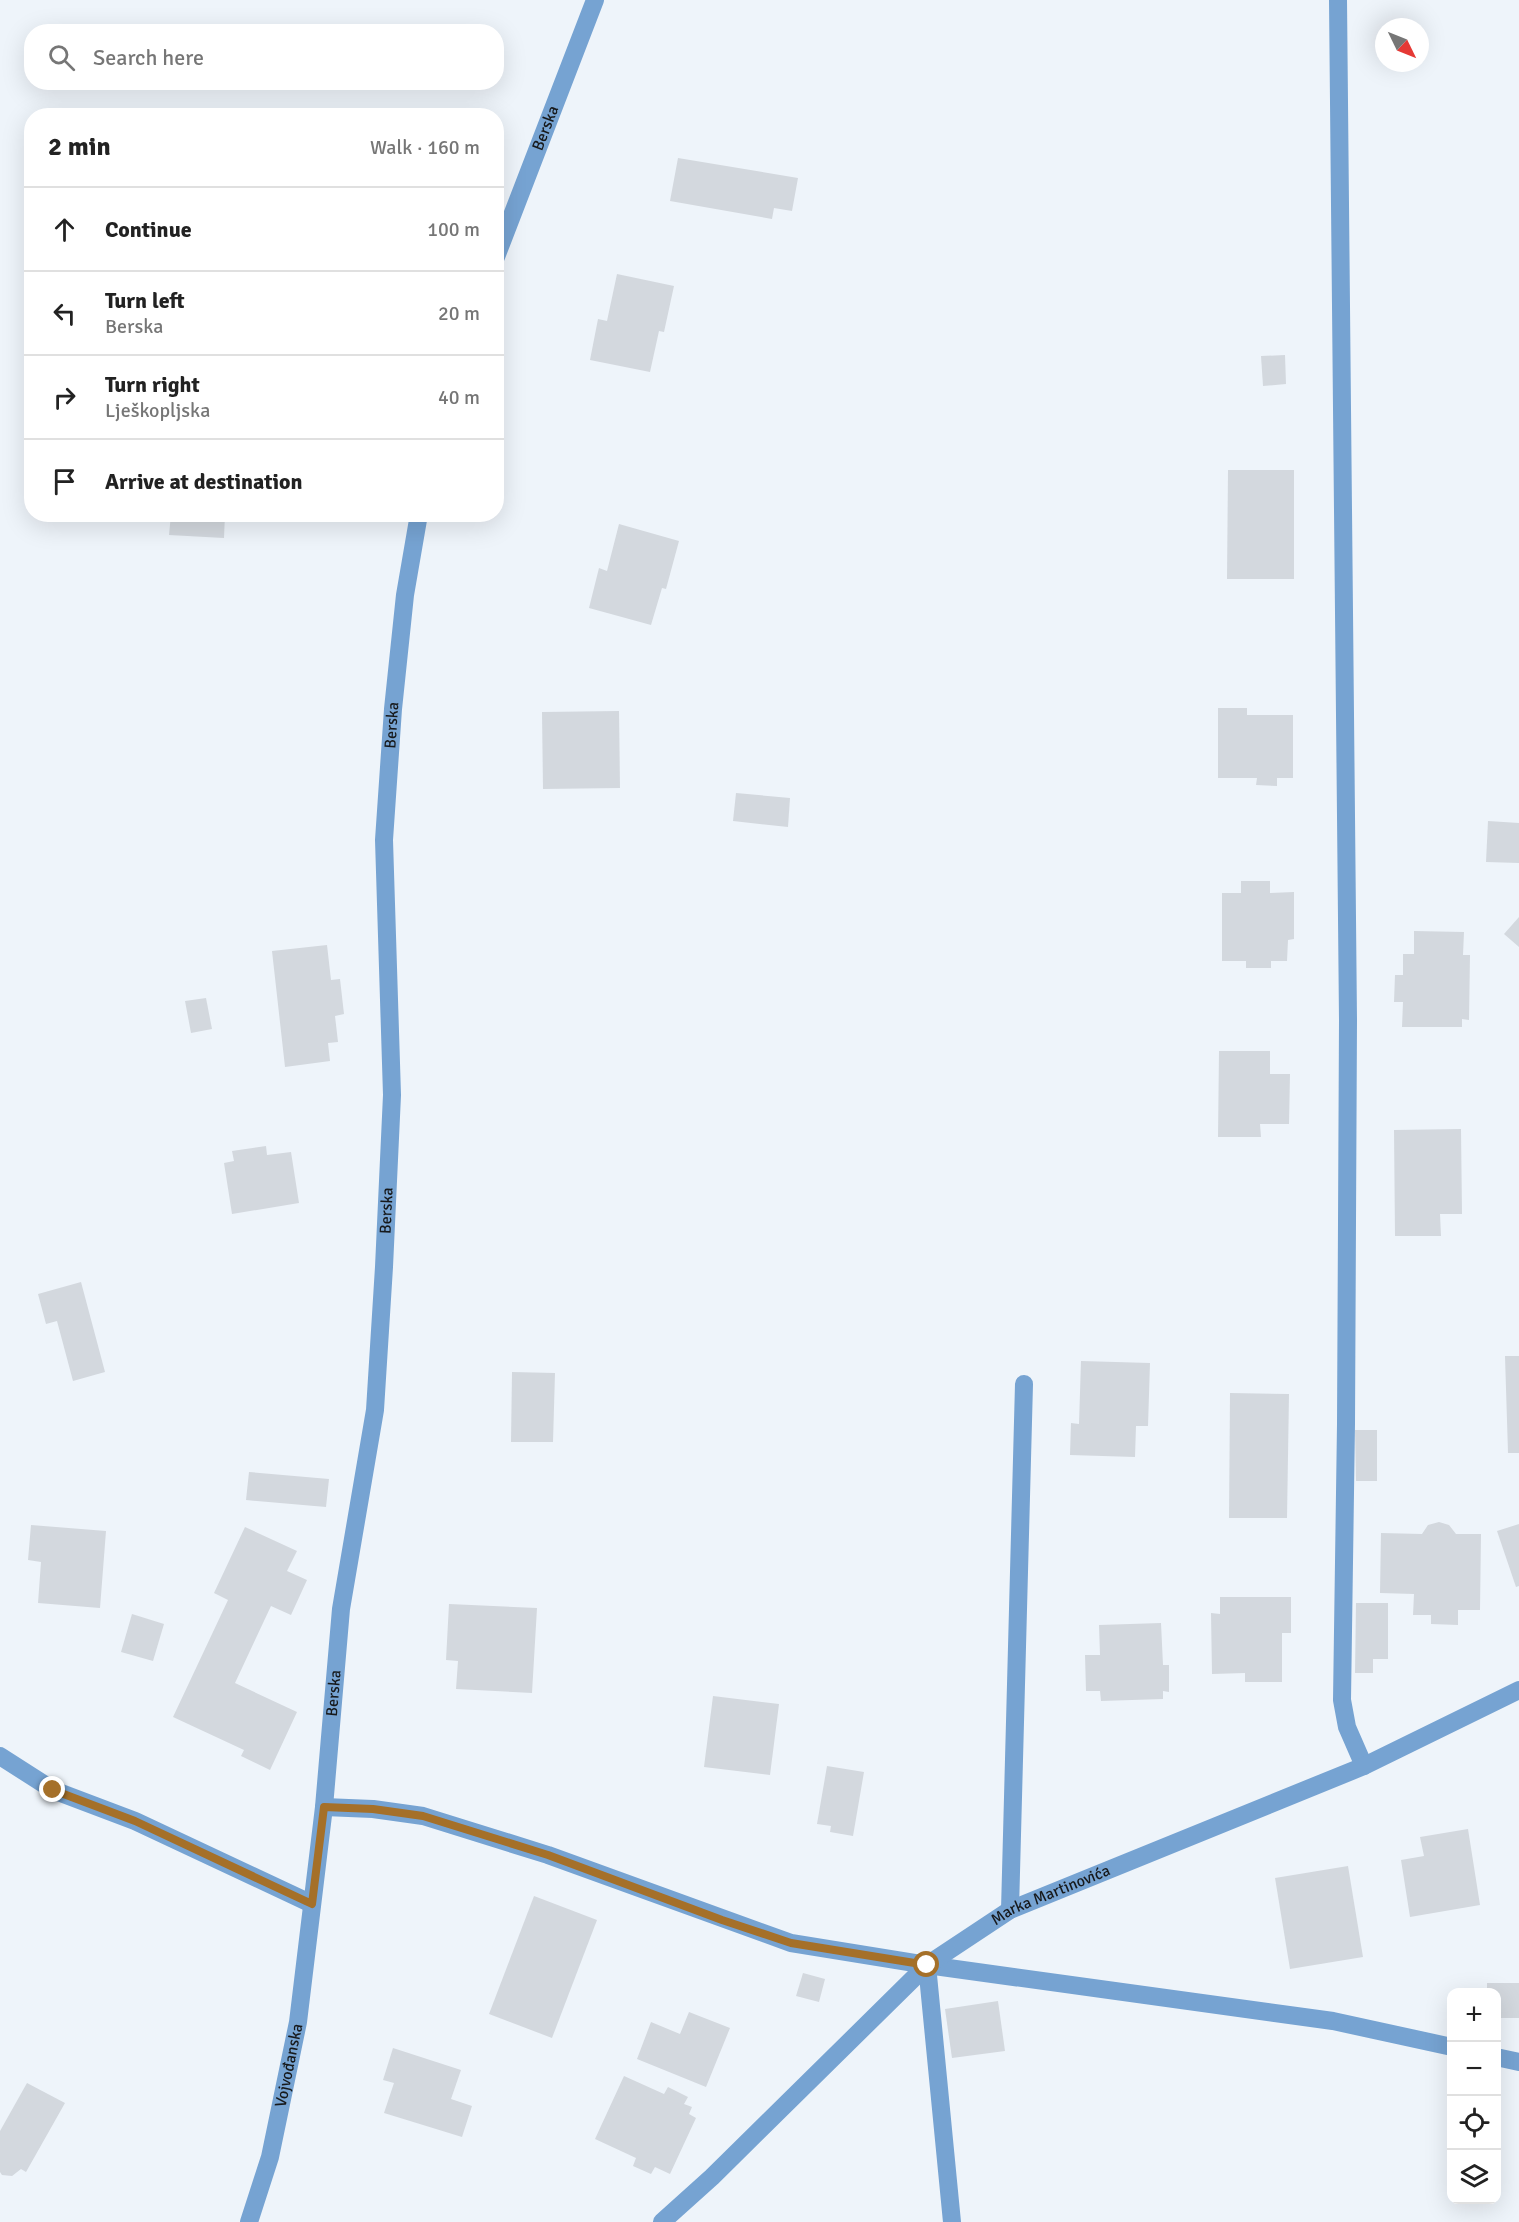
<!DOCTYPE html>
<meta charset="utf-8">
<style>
body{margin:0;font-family:Signika,sans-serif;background:#f6f6f6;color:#222}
.controls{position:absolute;right:18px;bottom:18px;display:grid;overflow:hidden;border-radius:12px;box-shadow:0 6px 24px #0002}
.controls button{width:54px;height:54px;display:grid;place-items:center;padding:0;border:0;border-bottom:2px solid #e0e0e0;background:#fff;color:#222;font:30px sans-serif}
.compass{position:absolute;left:1375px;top:18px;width:54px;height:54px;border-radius:50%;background:#fff;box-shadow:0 6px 24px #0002;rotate:133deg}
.stop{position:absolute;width:18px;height:18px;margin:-14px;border:4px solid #a57029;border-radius:50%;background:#fff}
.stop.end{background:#a57029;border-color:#fff;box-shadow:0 2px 6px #0008}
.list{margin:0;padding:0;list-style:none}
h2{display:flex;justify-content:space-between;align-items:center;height:78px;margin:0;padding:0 24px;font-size:26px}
h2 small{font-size:20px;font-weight:400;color:#767676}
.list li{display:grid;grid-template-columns:39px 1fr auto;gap:18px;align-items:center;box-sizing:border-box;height:84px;padding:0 24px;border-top:2px solid #e0e0e0}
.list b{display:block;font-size:22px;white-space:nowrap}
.list p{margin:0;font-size:20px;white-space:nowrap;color:#767676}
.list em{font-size:20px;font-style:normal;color:#767676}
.icon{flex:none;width:33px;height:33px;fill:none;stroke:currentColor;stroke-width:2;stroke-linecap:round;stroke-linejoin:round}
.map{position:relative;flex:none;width:1519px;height:2222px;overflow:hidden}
.search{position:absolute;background:#fff;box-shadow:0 6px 24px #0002;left:24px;top:24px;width:480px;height:66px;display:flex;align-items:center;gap:15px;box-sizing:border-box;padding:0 21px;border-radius:24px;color:#767676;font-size:22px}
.panel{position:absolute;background:#fff;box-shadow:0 6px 24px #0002;left:24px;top:108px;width:480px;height:414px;border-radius:24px}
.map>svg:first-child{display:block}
</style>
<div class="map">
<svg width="1519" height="2222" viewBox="0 0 1519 2222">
<rect width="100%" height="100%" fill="#eef4fa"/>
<!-- building -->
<g fill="#d3d8de">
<polygon points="678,158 798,178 792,211 774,208 772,219 670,201"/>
<polygon points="617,274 674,286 664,332 659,331 650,372 590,360 598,319 607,321"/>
<polygon points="1285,355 1286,384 1263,386 1261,356"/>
<polygon points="1228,470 1294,470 1294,579 1227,579"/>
<polygon points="171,514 225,514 224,538 169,535"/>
<polygon points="619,524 679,541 666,589 662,588 651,625 589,608 599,568 607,571"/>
<polygon points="1218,708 1247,708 1247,715 1293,715 1293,778 1277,778 1277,786 1256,785 1257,778 1218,778"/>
<polygon points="619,711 620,788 543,789 542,712"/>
<polygon points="736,793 790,798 788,827 733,821"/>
<polygon points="1488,821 1519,823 1519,863 1486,862"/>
<polygon points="1241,881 1270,881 1270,893 1294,892 1294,939 1288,940 1287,961 1271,961 1271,968 1246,968 1246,961 1222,961 1222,893 1241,893"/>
<polygon points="1519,917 1519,947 1504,934"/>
<polygon points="1414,931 1464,932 1463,955 1470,955 1469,1020 1462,1019 1462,1027 1402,1027 1403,1002 1394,1002 1395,975 1403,975 1403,954 1414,954"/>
<polygon points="327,945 331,980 340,979 344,1014 335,1016 338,1042 328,1043 330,1061 285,1067 272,951"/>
<polygon points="206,998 212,1029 191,1033 185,1001"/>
<polygon points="1219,1051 1270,1051 1270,1074 1290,1074 1289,1124 1260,1124 1261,1137 1218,1137"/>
<polygon points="1461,1129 1462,1214 1440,1214 1441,1236 1395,1236 1394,1130"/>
<polygon points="266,1146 267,1155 291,1152 299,1203 232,1214 224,1163 234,1161 232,1151"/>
<polygon points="81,1282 105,1372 73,1381 57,1321 46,1324 38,1294"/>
<polygon points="1505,1356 1519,1356 1519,1453 1508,1453"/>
<polygon points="1081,1361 1150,1363 1148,1426 1136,1426 1135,1457 1070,1455 1071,1423 1079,1424"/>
<polygon points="512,1372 555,1373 553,1442 511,1442"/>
<polygon points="1230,1393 1289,1394 1287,1518 1229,1518"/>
<polygon points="1355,1430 1377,1430 1377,1481 1356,1481"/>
<polygon points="249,1472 329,1479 326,1507 246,1500"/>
<polygon points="1439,1522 1449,1525 1456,1534 1481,1534 1480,1610 1458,1610 1458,1625 1431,1624 1431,1615 1413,1615 1414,1594 1380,1593 1381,1533 1422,1534 1428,1525"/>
<polygon points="1519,1524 1519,1586 1516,1587 1497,1531"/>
<polygon points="31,1525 106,1531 100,1608 38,1603 41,1562 28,1560"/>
<polygon points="245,1527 297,1551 287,1571 307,1580 291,1615 271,1606 235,1683 297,1712 270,1770 241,1756 244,1750 173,1717 228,1600 214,1593"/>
<polygon points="1220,1597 1291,1597 1291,1633 1282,1633 1282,1682 1245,1682 1245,1673 1212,1674 1211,1613 1220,1614"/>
<polygon points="1356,1603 1388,1603 1388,1659 1373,1659 1373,1673 1355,1673"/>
<polygon points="449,1604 537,1608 532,1693 456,1689 458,1661 446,1660"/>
<polygon points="132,1614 164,1624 153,1661 121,1652"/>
<polygon points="1161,1623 1163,1665 1169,1665 1169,1692 1163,1691 1163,1699 1101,1701 1100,1691 1086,1691 1085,1655 1100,1655 1099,1625"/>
<polygon points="713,1696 779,1704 770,1775 704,1767"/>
<polygon points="827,1766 864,1772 853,1836 830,1832 831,1826 817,1824"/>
<polygon points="1468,1829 1480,1905 1410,1917 1401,1860 1424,1856 1420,1837"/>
<polygon points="1348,1866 1363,1957 1290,1969 1275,1878"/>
<polygon points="534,1896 597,1920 552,2038 489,2014"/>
<polygon points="803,1973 825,1979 819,2002 796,1996"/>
<polygon points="1487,1983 1519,1983 1519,2018 1496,2018 1496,1992 1487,1992"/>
<polygon points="998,2001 1005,2051 952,2058 945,2009"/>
<polygon points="689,2012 730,2028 706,2087 637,2059 651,2022 680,2034"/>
<polygon points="393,2048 461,2070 451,2099 472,2106 462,2137 384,2113 394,2083 383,2080"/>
<polygon points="624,2076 664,2094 668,2087 688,2097 684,2104 692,2107 689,2114 696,2118 670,2174 655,2167 651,2174 633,2166 636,2158 595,2139"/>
<polygon points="27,2083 65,2103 26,2172 21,2169 12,2176 2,2175 0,2172 0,2131"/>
</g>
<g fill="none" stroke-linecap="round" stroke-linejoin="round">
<!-- minor -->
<g stroke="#76a3d2" stroke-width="18">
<polyline points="1338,0 1348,1020 1346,1424 1342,1700 1347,1727 1364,1766"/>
<path id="s1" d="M496,257L595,0"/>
<polyline points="0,1756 53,1790 135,1821 312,1904"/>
<polyline points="324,1807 373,1809 423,1816 548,1855 791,1943 927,1965 1333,2021 1452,2047"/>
<polyline points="1010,1910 1024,1384"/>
<polyline points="927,1965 952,2222"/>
<polyline points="1496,2057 1519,2062"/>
<path id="s2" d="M249,2222L270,2157L298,2022L324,1807L341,1609L375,1410L384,1267L392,1095L384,840L393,709L405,595L419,514"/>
<path id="s3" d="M662,2222L712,2177L927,1965L1010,1910L1364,1766L1519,1690"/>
</g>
</g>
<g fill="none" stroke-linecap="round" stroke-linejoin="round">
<!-- route -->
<polyline stroke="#a57029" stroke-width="8" points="53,1790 135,1821 312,1904 324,1807 373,1809 423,1816 548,1855 722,1920 791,1943 927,1965"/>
</g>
<g text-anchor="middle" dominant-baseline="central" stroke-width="5" stroke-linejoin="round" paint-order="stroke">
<!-- street labels -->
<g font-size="16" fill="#17191b" stroke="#eef4fa">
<text stroke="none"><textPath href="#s1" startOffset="138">Berska</textPath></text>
<text stroke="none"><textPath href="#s2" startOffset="1509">Berska</textPath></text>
<text stroke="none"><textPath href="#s2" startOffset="1023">Berska</textPath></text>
<text stroke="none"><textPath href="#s2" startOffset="537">Berska</textPath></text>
<text stroke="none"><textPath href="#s3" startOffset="512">Marka Martinovića</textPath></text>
<text stroke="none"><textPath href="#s2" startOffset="162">Vojvođanska</textPath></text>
</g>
</g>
</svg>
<div class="controls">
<button>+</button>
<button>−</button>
<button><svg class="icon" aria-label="locate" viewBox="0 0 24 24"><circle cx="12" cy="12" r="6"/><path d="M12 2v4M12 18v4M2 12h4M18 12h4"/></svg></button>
<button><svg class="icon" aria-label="layers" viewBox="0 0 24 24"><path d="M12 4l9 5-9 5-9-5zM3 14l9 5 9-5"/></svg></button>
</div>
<svg class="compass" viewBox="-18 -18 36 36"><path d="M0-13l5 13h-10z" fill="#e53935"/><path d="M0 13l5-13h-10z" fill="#767676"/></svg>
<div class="stop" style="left:927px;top:1965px"></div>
<div class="stop end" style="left:53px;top:1790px"></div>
<div class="search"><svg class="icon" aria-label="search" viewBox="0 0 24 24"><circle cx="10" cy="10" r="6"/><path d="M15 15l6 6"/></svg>Search here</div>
<section class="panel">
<h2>2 min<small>Walk · 160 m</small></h2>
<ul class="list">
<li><svg class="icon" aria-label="ahead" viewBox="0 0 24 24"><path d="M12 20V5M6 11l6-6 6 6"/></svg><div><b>Continue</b></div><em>100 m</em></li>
<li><svg class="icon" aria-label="left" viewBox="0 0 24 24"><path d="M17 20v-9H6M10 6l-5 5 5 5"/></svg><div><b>Turn left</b><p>Berska</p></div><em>20 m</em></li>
<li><svg class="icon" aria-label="right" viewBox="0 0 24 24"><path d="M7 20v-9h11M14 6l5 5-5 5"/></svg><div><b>Turn right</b><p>Lješkopljska</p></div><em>40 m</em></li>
<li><svg class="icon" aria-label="arrive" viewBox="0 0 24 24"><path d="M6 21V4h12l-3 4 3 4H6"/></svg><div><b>Arrive at destination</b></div></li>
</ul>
</section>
</div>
